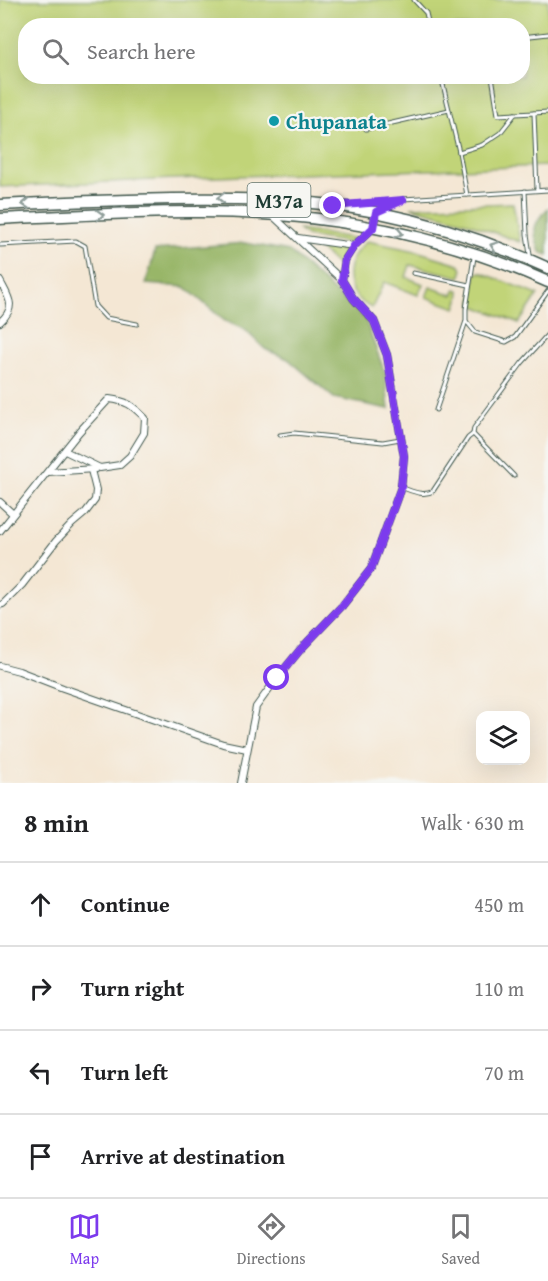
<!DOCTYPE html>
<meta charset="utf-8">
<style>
body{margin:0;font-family:"Gentium Book Plus",serif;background:#f6f6f6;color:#202124}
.controls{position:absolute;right:18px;bottom:18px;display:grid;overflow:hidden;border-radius:12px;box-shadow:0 6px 24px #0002}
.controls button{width:54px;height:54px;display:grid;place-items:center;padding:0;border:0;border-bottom:2px solid #e0e0e0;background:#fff;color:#202124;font:30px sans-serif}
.stop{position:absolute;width:18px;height:18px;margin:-14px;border:4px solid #7c3aed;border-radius:50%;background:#fff}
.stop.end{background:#7c3aed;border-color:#fff;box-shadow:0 2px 6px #0008}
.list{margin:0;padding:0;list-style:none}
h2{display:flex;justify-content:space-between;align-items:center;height:78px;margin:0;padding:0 24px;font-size:26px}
h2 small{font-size:20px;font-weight:400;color:#757577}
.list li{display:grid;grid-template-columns:39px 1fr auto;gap:18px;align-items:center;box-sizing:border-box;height:84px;padding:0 24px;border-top:2px solid #e0e0e0}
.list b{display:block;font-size:22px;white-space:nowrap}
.list em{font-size:20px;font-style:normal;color:#757577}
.icon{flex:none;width:33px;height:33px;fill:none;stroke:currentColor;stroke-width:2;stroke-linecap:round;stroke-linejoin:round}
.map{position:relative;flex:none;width:548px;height:783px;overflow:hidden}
.search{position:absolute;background:#fff;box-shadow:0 6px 24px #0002;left:18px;right:18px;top:18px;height:66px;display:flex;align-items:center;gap:15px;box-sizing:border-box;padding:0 21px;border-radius:24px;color:#757577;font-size:22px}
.sheet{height:414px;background:#fff}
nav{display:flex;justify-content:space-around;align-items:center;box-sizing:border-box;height:84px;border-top:2px solid #e0e0e0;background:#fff;font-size:16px;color:#757577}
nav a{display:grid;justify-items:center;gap:3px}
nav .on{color:#7c3aed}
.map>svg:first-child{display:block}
</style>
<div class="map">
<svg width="548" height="783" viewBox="0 0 548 783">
<rect width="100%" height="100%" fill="#f6f6f2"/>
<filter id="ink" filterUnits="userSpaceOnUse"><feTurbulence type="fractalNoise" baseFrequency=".0167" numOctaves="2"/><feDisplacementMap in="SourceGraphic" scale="12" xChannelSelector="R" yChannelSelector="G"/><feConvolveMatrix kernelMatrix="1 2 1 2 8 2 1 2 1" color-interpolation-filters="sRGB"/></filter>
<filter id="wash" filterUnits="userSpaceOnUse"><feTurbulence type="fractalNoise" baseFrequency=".008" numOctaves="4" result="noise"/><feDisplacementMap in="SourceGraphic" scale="24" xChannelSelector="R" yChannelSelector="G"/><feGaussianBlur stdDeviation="1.35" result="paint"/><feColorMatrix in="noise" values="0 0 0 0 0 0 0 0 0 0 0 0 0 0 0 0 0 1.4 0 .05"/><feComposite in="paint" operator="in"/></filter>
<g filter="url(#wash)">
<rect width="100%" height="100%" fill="#f4e7d4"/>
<!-- green -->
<g fill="#c1d478" stroke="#708856" stroke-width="1.5" fill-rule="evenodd">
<path d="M0,0H548V166L241,176L0,187ZM26,26H522V76H26Z"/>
<polygon points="513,203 520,242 463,221 411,207"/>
<polygon points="299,230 353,238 350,243 306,236"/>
<path d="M367,241L416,251L459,264C462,268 463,273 460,277L410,265L406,277L423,284L418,295L384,282L372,308C342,294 342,261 367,241Z"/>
<polygon points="318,245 344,249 344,252 339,264 336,264 319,248"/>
<polygon points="480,272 538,295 519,323 472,305 475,274"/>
<polygon points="430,287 453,295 456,289 460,291 459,300 456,308 426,297"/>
</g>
<!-- forest -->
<g fill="#98b668" stroke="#5c7a4e" stroke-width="1.5">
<path d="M548,208V255L540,252C532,230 532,225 548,208Z"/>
<polygon points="245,243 289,251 365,319 385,373 389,409 334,398 288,359 265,349 244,329 225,321 185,287 146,284 155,250"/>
</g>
</g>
<g filter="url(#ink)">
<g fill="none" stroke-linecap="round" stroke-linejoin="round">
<!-- lane casing -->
<g stroke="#3f564c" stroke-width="5">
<g id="lane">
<polyline points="414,0 426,13 429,26"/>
<polyline points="522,37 548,34"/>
<polyline points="441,76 459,152 467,195"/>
<polyline points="492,76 498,115 534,113 537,190"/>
<polyline points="534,113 548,112"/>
<polyline points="366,129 449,110"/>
<polyline points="459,152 482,145 500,133 515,114"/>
<polyline points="525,191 527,234 530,255"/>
<polyline points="354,204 401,200"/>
<polyline points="381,210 403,199 548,190"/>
<polyline points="0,245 76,241 85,246 95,306 106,318 137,324"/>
<polyline points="474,257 466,309 466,321 475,332 506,342 515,337 548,291"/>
<polyline points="413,273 469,285"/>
<polyline points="436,410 466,321"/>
<polyline points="280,435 294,433 383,442 400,439"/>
<polyline points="514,476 473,434 474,428 522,363 548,334"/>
<path d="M403,488C412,491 424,497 433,491L468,438L473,434"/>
</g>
</g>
<!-- street casing -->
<g stroke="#3f564c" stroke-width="8">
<g id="street">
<polyline points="298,238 354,246"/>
<polyline points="342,280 345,260 354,246 373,228 376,212"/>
<path d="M0,281C9,298 17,307 0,322"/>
<polyline points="48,472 95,469"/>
<polyline points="0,502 13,514"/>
<path d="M0,531L79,432L109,399C127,401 132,405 145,418L144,433L130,456L120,465L100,468L65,451"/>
<polyline points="0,605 3,604 22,585 56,541 72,524 85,513 95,500 96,490 91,470"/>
<polyline points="0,666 19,671 63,688 223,744 247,749"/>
<polyline points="241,783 256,707 277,678 300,650 342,606 371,569 401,487 404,456 387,355 374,321 353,298 342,280 272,215"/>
</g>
</g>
<!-- highway casing -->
<g stroke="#3f564c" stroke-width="13">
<g id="highway">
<path d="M0,205C57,202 115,200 172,199C240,198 309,199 376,212C435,224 493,243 548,268"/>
<path d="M0,219C64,216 128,212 192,212C314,211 437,232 548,282"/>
</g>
</g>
<!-- lane -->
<use href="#lane" stroke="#fff" stroke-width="3"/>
<!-- street -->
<use href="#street" stroke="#fff" stroke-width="6"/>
<!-- highway -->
<use href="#highway" stroke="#fff" stroke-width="10"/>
</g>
<!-- one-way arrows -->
<defs><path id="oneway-chevron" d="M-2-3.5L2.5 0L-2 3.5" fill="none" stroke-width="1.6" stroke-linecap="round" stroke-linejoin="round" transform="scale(1.5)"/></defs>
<g stroke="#8f9e9a">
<use href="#oneway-chevron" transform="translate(221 198) rotate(180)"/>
<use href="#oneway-chevron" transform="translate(26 204) rotate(177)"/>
<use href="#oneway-chevron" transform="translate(100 215) rotate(-2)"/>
<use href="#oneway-chevron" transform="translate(399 233) rotate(11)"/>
<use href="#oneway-chevron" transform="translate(494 246) rotate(-159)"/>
</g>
</g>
<g fill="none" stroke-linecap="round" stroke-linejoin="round" filter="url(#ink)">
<!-- route -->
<polyline stroke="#7c3aed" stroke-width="8" points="277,678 300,650 342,606 371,569 401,487 404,456 387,355 374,321 353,298 342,280 345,260 354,246 373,228 376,212 403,200 333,206"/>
</g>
<!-- markers -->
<circle fill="#0f9aa8" stroke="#f6f6f2" stroke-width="2" cx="274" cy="121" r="6"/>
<g text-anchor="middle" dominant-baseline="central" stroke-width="4.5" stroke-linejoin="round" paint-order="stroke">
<!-- shield labels -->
<rect fill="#f6f6f2" stroke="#60746d" stroke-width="1.5" x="247.5" y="183" width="63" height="34" rx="4.5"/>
<g font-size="20" font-weight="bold" fill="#1f3d34">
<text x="279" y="200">M37a</text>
</g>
<!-- culture labels -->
<g font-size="21" font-weight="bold" fill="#0d838f" stroke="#f6f6f2" text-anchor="start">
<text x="286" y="121">Chupanata</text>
</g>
</g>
</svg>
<div class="controls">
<button><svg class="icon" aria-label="layers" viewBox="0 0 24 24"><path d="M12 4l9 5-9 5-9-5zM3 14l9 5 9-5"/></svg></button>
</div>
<div class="stop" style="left:277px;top:678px"></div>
<div class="stop end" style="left:333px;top:206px"></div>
<div class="search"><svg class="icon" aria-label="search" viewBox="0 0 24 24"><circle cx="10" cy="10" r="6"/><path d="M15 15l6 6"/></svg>Search here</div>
</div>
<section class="sheet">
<h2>8 min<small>Walk · 630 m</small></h2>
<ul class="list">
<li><svg class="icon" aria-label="ahead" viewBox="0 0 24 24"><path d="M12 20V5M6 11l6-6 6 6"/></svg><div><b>Continue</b></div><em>450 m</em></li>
<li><svg class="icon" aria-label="right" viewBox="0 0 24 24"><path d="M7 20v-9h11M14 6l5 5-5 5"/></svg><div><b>Turn right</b></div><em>110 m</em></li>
<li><svg class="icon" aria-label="left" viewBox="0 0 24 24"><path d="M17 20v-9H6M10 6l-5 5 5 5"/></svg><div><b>Turn left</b></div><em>70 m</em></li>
<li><svg class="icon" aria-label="arrive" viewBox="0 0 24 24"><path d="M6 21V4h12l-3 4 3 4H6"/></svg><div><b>Arrive at destination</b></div></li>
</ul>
</section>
<nav>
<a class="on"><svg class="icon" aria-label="map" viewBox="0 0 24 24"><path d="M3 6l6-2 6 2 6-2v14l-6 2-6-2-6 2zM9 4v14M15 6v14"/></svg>Map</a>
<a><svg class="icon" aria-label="directions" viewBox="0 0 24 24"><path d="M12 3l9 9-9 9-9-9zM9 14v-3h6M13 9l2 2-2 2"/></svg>Directions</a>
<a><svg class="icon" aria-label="saved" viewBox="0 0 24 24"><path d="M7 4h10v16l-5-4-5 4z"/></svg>Saved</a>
</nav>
